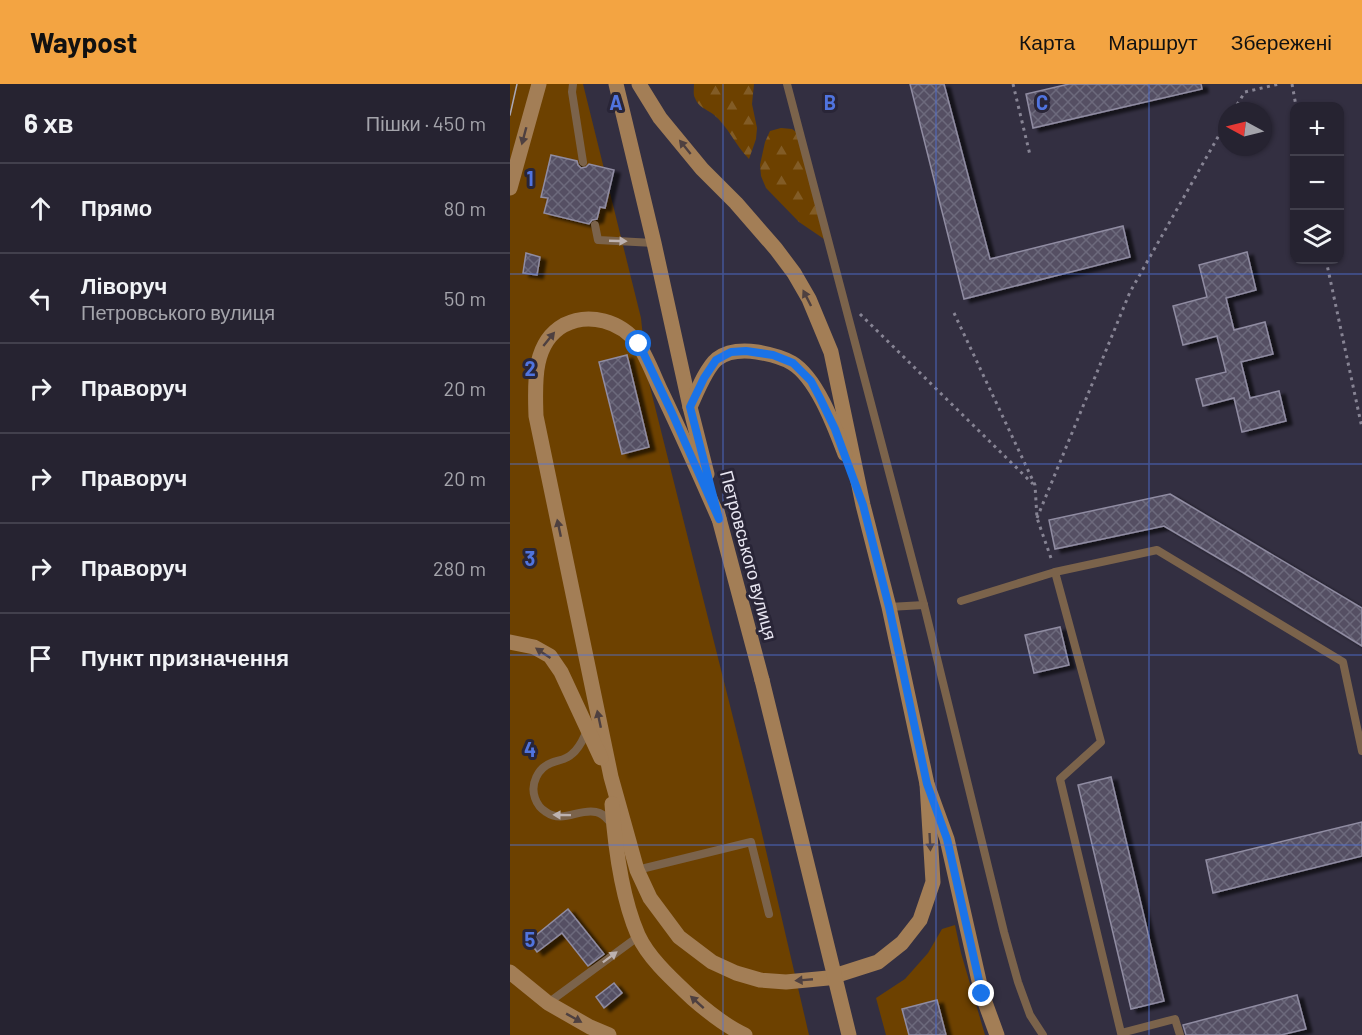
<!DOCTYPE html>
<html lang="uk">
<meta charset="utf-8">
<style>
body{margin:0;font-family:Barlow,sans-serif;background:#322f3d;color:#f1f3f6}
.controls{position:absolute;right:18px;top:18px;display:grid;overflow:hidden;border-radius:12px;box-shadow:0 2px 4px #0004}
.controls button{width:54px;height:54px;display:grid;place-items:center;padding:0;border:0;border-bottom:2px solid #42404d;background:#262331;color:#f1f3f6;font:30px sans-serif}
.compass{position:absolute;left:708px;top:18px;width:54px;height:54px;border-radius:50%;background:#262331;box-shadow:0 2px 4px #0004;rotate:277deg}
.stop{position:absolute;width:18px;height:18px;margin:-14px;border:4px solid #1a73e8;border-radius:50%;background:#fff}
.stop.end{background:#1a73e8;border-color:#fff;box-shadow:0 2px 6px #0008}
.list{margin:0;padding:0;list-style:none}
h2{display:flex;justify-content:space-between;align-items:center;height:78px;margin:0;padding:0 24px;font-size:26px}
h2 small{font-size:20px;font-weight:400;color:#a4a4ab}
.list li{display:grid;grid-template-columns:39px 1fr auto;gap:18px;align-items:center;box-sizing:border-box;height:90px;padding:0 24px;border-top:2px solid #42404d}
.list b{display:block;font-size:22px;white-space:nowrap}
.list p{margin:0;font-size:20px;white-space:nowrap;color:#a4a4ab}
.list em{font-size:20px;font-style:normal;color:#a4a4ab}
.icon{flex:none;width:33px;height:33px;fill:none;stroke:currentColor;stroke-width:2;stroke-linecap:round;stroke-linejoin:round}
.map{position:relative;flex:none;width:852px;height:951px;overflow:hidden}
header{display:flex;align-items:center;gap:36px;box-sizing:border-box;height:84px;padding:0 30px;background:#f3a442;color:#111}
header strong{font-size:28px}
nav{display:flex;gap:33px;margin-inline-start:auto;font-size:21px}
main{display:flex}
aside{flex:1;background:#262331}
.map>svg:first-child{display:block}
</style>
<header>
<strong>Waypost</strong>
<nav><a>Карта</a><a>Маршрут</a><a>Збережені</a></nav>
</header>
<main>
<aside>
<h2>6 хв<small>Пішки · 450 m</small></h2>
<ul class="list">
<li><svg class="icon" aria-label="ahead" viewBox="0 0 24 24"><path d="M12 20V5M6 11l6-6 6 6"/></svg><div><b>Прямо</b></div><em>80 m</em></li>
<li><svg class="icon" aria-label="left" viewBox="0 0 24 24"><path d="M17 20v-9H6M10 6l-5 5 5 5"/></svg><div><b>Ліворуч</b><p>Петровського вулиця</p></div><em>50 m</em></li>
<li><svg class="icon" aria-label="right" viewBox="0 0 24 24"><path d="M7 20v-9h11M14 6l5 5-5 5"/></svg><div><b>Праворуч</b></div><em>20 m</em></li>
<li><svg class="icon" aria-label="right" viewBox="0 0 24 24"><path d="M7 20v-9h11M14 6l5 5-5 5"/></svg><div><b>Праворуч</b></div><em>20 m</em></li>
<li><svg class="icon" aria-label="right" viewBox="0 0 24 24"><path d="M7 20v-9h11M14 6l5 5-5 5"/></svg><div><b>Праворуч</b></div><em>280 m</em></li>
<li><svg class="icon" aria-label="arrive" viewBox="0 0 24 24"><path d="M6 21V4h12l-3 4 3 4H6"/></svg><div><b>Пункт призначення</b></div></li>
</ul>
</aside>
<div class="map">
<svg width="852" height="951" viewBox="0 0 852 951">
<defs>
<pattern id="forest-firs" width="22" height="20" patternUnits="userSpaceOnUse" patternTransform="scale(1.5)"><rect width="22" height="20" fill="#6d4100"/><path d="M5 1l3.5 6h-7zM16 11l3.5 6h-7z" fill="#825c26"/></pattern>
<pattern id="building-cross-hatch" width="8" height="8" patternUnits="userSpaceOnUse" patternTransform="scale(1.5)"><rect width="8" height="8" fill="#545064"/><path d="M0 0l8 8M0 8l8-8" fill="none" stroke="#6d697b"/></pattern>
<filter id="shadow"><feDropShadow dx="6" dy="3.5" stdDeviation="1.5" flood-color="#0009"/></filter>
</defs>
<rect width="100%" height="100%" fill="#332f41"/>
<!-- green -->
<g fill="#6d4100">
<polygon points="0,0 73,0 131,234 137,291 250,741 299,951 0,951"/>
<polygon points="445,841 451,869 475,951 376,951 366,914 395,895 418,869 432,845"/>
</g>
<!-- forest -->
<g fill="url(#forest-firs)">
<path d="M184,0H244L242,20L247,44L246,55L239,75C225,61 218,42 203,30C196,25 188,23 185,14C183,11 184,4 184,0Z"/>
<polygon points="271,44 282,45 292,52 317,157 289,138 256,104 251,92 250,81 255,58 260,47"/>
</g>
<!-- building -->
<g fill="url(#building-cross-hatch)" stroke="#908ca2" stroke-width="1.5" filter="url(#shadow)">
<polygon points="400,0 434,0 480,175 613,142 620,173 454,215"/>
<polygon points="559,0 691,0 692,5 523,44 516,10"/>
<polygon points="41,71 67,77 68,81 71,84 76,83 79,80 104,86 95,124 90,123 87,135 82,136 79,140 34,129 38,114 31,113"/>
<polygon points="737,168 746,206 716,214 724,246 755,238 763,270 731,278 740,314 769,307 776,337 732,348 724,314 693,322 686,295 716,288 707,252 673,261 663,222 697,213 689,181"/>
<polygon points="16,169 30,173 27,191 13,189"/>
<polygon points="117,271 139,363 112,370 89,278"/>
<polygon points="660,410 852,524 852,562 732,488 654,442 545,465 539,436"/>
<polygon points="550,543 559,581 524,589 515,551"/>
<polygon points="601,693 654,917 621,925 568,701"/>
<polygon points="852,738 852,772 703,809 696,776"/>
<polygon points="58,825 94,870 78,882 52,849 27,868 19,857"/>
<polygon points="104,899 112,909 94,924 86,913"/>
<polygon points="787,911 796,945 771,951 676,951 673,941"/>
<polygon points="427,916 436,951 399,951 392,925"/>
</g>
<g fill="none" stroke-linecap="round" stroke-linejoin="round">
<!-- path -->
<g stroke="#878494" stroke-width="3" stroke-dasharray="3 4.5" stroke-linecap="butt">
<polyline points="503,0 520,71"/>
<polyline points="782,0 786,22"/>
<polyline points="723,27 735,8 769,0"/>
<polyline points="816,176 852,344"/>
<polyline points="444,229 525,401 527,434 542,477"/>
<polyline points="350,230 523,400"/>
<polyline points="527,434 620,208 717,37"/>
</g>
<!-- lane -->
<g stroke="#7b634b" stroke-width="8">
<polyline points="63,0 62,8 73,78"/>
<polyline points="277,0 414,521 494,848 508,898 520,931 533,951"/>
<polyline points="85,141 88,156 144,159"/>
<polyline points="545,488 591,658 550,695 611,949 665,935 670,951"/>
<polyline points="451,517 545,488 647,466 833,578 852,667"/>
<polyline points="379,523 414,521"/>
<path d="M77,647C73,655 70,664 62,670C56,676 48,676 41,679C28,684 20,700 25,714C27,720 31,725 36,728C53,740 69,724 86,728C93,729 96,734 101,739"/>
<polyline points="127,786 241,758 259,830"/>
<polyline points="38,919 129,852"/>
</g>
<!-- secondary -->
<g stroke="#a37e56" stroke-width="15">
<polyline points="106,0 144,159 180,323 197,390"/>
<polyline points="129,0 150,34 192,85 226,119 266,165 284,189 299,215 321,268 353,421 379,523 417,700 437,755 472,910 487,951"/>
<polyline points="0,104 29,0"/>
<path d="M180,323C186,310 196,284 207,275C219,266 233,266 247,268C259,270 272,273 282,279C307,294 325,344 335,370"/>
<polyline points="207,427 252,596"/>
<path d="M209,435C190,392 171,348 150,305C144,292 136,271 128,260C111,237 79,228 54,241C22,259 25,300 26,332L101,693L127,786L140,814L169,853L202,878L226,889L250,896L276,898L318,894L368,878L392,859L410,836L423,798L417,700"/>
<polyline points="0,558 24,563 40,572 51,588 91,674"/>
<path d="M102,720C105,762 111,812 128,851C139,875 163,896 182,914C198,928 215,942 235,951"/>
<polyline points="0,888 38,919 80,943 99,951"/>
</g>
<!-- tram -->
<polyline stroke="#aaa8b6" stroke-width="1.5" points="0,31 7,0"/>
<!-- secondary-bridge -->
<polyline stroke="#a37e56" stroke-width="15" points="252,596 339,951"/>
</g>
<!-- one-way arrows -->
<defs><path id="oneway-solid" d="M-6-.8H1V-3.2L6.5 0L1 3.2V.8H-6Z" transform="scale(1.5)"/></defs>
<g fill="#4e4040">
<use href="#oneway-solid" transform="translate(14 52) rotate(105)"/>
<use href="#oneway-solid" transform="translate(175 63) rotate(-129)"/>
<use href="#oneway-solid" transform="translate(297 214) rotate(-117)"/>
<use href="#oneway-solid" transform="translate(39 255) rotate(-51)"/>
<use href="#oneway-solid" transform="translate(49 444) rotate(-102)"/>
<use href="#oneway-solid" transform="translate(33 569) rotate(-146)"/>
<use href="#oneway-solid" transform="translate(89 635) rotate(-102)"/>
<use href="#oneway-solid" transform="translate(420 758) rotate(87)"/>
<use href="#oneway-solid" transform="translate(294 896) rotate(175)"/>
<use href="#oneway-solid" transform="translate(187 918) rotate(-138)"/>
<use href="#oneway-solid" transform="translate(64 934) rotate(29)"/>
</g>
<g fill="#bdb2b0">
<use href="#oneway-solid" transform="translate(108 157) rotate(2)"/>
<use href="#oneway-solid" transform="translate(52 731) rotate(-179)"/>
<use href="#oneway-solid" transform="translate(100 873) rotate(-37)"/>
</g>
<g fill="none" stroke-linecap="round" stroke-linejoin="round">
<!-- route -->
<polyline stroke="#1a73e8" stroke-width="8" points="129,260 162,329 209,435 180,323 194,294 206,276 221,268 236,267 263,271 283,279 301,297 310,314 325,345 353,421 379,523 417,700 437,755 472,910"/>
</g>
<!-- grid -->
<path fill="none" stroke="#5074df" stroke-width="1.5" stroke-opacity="0.55" d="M213,0V951M426,0V951M639,0V951M0,190H852M0,380H852M0,571H852M0,761H852"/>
<g text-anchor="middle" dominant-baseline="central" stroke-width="6" stroke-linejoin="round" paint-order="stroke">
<!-- street labels -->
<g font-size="18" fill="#e9e7f3" stroke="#292537">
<text transform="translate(239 471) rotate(75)">Петровського вулиця</text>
</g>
</g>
<g font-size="20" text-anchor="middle" font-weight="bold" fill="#5074df" stroke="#292537" stroke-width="6" stroke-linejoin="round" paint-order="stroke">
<text x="106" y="26">A</text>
<text x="320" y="26">B</text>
<text x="532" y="26">C</text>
<text x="20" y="102">1</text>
<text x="20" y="292">2</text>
<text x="20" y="482">3</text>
<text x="20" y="673">4</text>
<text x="20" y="863">5</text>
</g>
</svg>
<div class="controls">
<button>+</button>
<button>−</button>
<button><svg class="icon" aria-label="layers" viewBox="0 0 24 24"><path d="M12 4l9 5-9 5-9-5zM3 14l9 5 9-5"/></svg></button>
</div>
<svg class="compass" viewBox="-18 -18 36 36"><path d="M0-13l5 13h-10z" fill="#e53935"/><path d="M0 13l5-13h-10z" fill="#a4a4ab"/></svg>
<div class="stop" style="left:129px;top:260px"></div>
<div class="stop end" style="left:472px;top:910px"></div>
</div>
</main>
